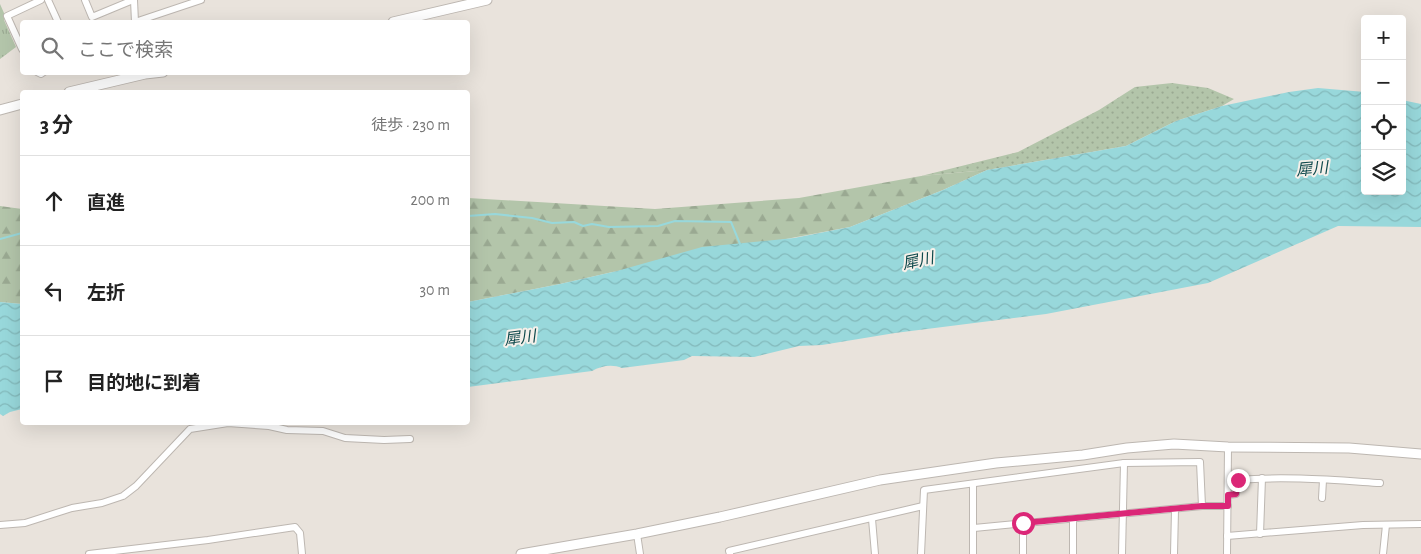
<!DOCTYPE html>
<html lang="ja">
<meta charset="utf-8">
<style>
body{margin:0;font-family:"Alegreya Sans","Noto Sans JP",sans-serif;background:#f2f2f2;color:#222}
.controls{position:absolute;right:15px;top:15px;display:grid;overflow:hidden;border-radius:5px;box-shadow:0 5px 20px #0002}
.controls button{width:45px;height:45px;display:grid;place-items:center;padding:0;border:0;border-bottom:1px solid #e0e0e0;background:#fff;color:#222;font:25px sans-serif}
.stop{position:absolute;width:15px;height:15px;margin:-11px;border:4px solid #db2777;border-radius:50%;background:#fff}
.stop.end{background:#db2777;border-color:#fff;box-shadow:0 1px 5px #0008}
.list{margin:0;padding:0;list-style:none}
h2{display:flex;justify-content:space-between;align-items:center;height:65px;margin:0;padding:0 20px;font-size:21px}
h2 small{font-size:16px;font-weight:400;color:#767676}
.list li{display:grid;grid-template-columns:32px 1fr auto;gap:15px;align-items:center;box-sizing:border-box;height:90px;padding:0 20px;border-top:1px solid #e0e0e0}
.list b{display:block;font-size:19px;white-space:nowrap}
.list em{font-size:16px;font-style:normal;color:#767676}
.icon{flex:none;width:28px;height:28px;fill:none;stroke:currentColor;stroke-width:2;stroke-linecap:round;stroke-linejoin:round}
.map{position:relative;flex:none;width:1421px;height:554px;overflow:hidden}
.search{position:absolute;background:#fff;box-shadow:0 5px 20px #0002;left:20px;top:20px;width:450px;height:55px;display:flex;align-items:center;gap:12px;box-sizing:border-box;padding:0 18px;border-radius:5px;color:#767676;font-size:19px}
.panel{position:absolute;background:#fff;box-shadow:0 5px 20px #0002;left:20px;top:90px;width:450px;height:335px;border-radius:5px}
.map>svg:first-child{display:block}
</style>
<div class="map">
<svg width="1421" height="554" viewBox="0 0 1421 554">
<defs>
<pattern id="grass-dots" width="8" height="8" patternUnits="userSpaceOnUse" patternTransform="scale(1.25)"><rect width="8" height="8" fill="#b3c5aa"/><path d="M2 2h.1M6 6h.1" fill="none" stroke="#9aa992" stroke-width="1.8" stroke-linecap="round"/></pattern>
<pattern id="forest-firs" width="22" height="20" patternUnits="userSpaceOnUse" patternTransform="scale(1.25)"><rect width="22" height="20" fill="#b3c5aa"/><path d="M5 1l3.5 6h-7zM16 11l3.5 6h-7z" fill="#9aa992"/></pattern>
<pattern id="park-tufts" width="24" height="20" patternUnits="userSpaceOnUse" patternTransform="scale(1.25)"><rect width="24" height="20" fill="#b3c5aa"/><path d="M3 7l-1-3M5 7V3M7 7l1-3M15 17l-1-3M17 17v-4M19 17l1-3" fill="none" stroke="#9aa992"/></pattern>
<pattern id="water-waves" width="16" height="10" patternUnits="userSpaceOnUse" patternTransform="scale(1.25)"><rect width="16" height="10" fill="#98d8db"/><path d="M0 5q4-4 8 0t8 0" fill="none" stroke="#83b9bb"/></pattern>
</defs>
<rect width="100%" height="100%" fill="#e9e3dc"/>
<!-- grass -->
<polygon fill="url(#grass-dots)" points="1172,83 1208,88 1234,99 1222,106 1176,121 1126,146 987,170 921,176 1018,152 1099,110 1135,87"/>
<!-- forest -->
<g fill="url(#forest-firs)">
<polygon points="987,170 943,190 850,227 617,271 560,284 468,302 468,198 655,209 799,198 921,176"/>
<polygon points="0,206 22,209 22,304 0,302"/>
</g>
<!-- park -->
<polygon fill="url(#park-tufts)" points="0,4 4,13 4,20 16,47 0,59"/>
<!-- water -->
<g fill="url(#water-waves)">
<path d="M1318,88L1365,92V191H1402V100L1421,104V227L1338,226L1208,283L1046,314L895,333L822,345L799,346L754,357L692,356L684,360L622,368C612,364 601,366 592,371L468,387V302L560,284L617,271L702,247L794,238L850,227L943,190L987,170L1126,146L1176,121L1222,106L1289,92Z"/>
<polygon points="0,302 22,304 22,409 10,412 3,416 0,414"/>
</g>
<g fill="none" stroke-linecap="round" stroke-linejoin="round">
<!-- stream -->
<g stroke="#98d8db" stroke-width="2">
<polyline points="468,216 495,214 532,218 552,223 574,222 583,226 592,224 609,227 658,226 675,221 731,222 740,244"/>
<polyline points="0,239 22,233"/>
</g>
<!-- street casing -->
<g stroke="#bdb7b1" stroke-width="8">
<g id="street">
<polyline points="48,0 58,22"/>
<polyline points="85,0 92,17 133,0"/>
<polyline points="134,0 135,22"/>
<polyline points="135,22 201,0"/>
<polyline points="22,49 7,16 41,0"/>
<polyline points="37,72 41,74 44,72"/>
<polyline points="973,484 973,554"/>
<path d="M1228,495L1236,494L1238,480C1285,476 1332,480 1380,483"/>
<polyline points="1322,498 1323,480"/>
<polyline points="872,519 875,554"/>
<polyline points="1073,519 1073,554"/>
<polyline points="1023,523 1023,554"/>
<polyline points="0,525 25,523 72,508 102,503 123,496 136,486 190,429 228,423 269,426 287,430 323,431 345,438 384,440 410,439"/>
<polyline points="974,528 1202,506 1228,506"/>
<polyline points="637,534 640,554"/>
<polyline points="1260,534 1262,478"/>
<polyline points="1227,536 1363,525 1421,524"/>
<polyline points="89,554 208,540 295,527 300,533 302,554"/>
<polyline points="730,554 729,551 923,506"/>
<polyline points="921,554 924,490 1124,463 1200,462 1202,506"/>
<polyline points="1122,554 1124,463"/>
<polyline points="1174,554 1175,510"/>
<polyline points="1227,554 1228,447"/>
<polyline points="1383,554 1386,525"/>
</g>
</g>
<!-- secondary casing -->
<g stroke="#bdb7b1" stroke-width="11">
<g id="secondary">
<polyline points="393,22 487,0"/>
<polyline points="69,92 145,74 163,72"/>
<polyline points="0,110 22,104"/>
<polyline points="521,554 637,534 720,517 880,480 996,463 1083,455 1127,448 1174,444 1228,447 1349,448 1421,454"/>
</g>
</g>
<!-- street -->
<use href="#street" stroke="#fff" stroke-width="6"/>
<!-- secondary -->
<use href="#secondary" stroke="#fff" stroke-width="9"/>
</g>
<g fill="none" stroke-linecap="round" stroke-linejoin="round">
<!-- route -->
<polyline stroke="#db2777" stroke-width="6" points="1023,523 1202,506 1228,506 1228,495 1236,494 1238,480"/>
</g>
<g text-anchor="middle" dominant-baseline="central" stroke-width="4" stroke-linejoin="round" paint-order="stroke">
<!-- water labels -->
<g font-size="16" font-style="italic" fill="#0e494c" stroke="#f6f0ea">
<text transform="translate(1312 169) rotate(-5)">犀川</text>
<text transform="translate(918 261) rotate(-12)">犀川</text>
<text transform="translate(520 338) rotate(-7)">犀川</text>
</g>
</g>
</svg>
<div class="controls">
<button>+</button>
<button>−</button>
<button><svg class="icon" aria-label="locate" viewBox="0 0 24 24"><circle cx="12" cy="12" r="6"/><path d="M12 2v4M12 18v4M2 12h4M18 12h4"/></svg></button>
<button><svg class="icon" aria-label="layers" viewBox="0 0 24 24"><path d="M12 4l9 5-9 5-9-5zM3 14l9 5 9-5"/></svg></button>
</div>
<div class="stop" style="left:1023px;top:523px"></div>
<div class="stop end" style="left:1238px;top:480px"></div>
<div class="search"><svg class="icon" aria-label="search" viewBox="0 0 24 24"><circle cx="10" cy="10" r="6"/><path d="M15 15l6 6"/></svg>ここで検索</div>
<section class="panel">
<h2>3 分<small>徒歩 · 230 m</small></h2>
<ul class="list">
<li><svg class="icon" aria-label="ahead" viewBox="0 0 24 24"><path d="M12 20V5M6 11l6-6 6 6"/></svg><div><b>直進</b></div><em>200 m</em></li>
<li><svg class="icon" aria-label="left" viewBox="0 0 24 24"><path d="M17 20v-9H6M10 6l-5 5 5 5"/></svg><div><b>左折</b></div><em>30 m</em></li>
<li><svg class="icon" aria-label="arrive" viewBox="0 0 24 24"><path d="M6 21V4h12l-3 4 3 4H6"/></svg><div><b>目的地に到着</b></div></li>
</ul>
</section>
</div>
